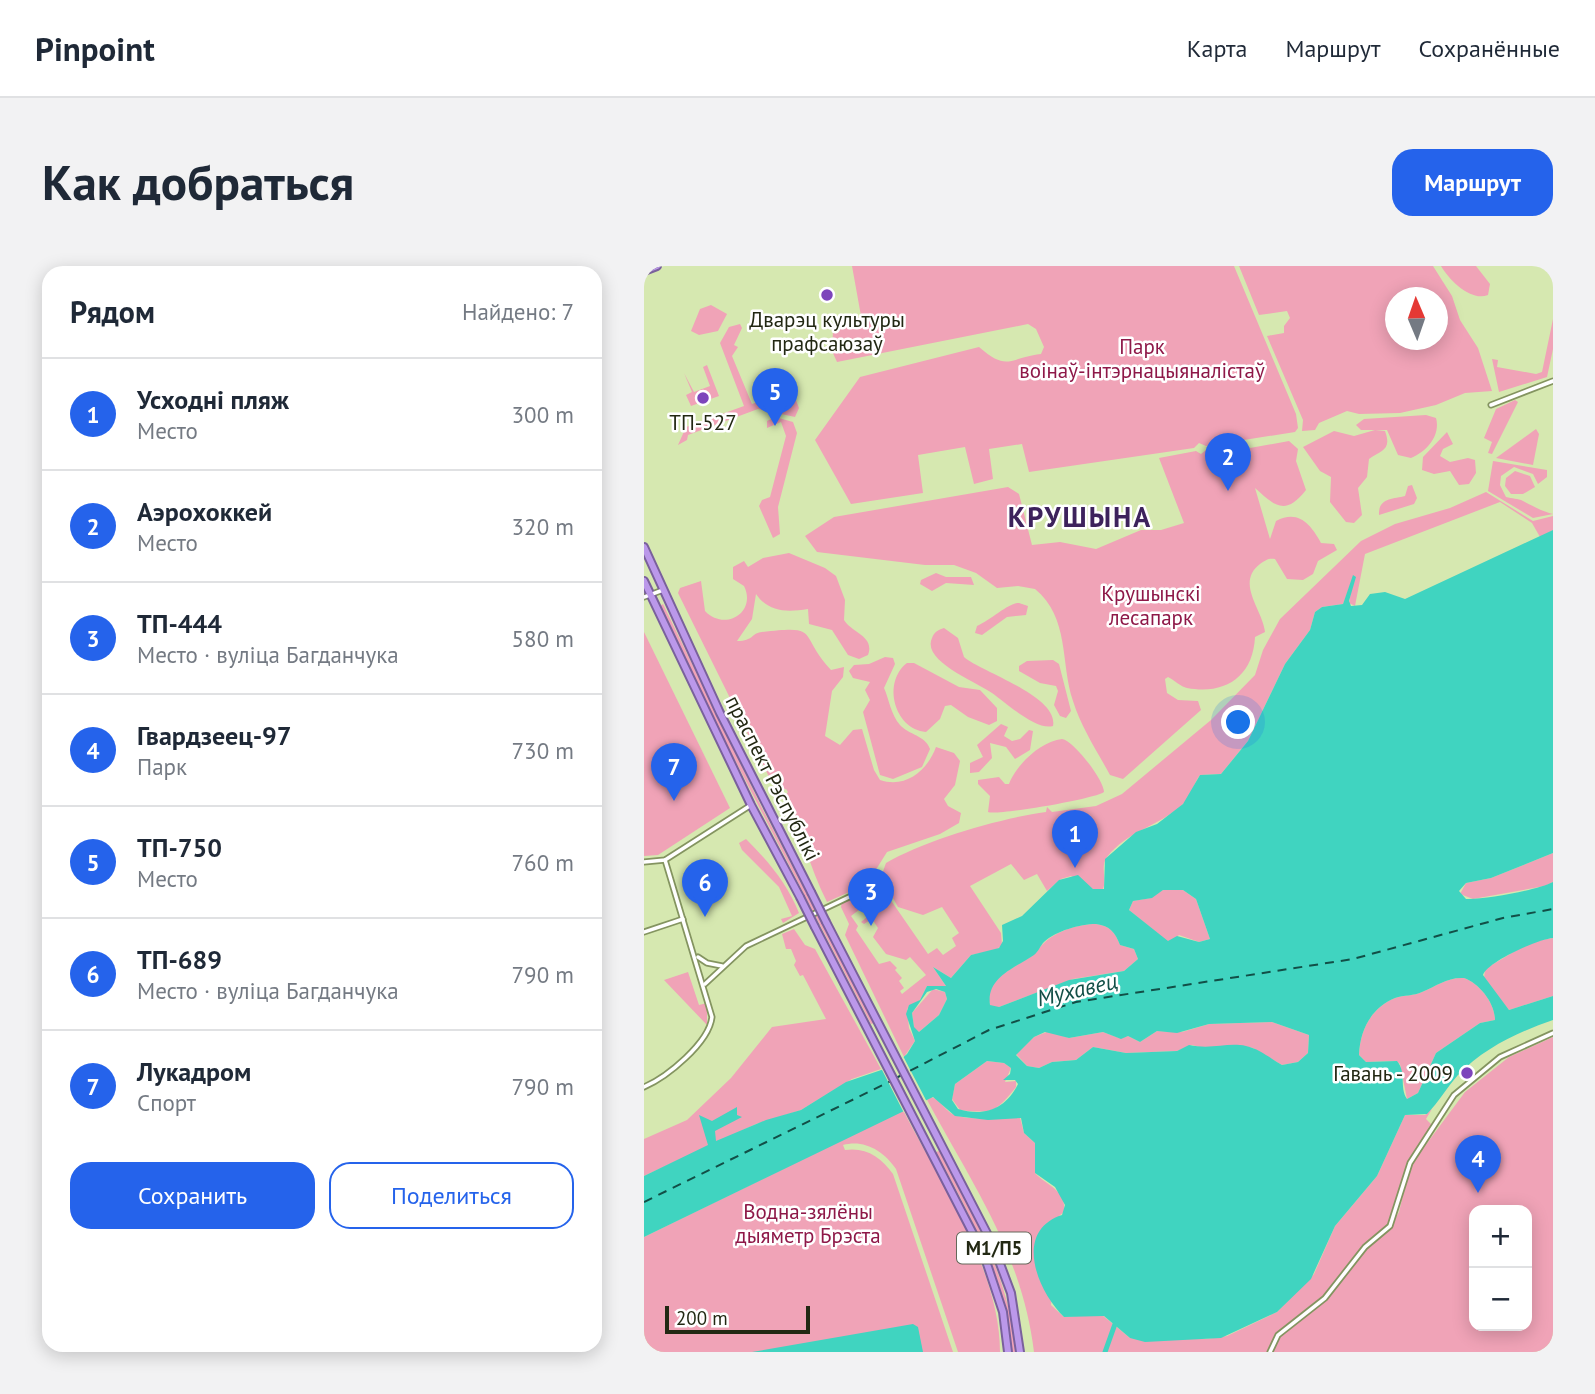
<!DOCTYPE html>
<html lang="ru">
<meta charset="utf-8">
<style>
body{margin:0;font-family:"PT Sans",sans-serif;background:#f2f2f3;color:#1f2937}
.controls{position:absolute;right:21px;bottom:21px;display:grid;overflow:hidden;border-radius:14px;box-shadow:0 4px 18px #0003}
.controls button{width:63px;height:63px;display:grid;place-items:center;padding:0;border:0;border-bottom:2px solid #e0e1e3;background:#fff;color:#1f2937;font:35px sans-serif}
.compass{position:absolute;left:741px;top:21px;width:63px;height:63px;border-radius:50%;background:#fff;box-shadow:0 4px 18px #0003;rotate:358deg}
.scale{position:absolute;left:21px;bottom:18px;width:145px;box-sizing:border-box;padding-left:7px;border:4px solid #222813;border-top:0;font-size:19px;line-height:24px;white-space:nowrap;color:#222813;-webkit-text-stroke:5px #fff;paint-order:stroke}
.you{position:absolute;left:595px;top:457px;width:24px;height:24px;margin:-18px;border:5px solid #fff;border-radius:50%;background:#1a73e8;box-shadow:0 0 0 10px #1a73e833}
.badge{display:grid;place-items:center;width:46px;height:46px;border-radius:50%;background:#2563eb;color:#fff;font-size:23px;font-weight:700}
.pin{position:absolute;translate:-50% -58px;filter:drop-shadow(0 2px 4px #0008)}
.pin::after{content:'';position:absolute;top:37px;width:24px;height:21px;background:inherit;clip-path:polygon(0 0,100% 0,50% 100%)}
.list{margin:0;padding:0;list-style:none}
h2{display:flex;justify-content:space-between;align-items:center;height:91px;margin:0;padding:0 28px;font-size:30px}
h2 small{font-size:23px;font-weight:400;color:#747a83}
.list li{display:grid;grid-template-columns:46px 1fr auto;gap:21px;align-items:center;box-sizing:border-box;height:112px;padding:0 28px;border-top:2px solid #e0e1e3}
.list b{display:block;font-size:26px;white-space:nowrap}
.list p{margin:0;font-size:23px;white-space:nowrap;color:#747a83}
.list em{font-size:23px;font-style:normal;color:#747a83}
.actions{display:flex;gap:14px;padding:21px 28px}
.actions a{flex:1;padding:16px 0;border:2px solid #2563eb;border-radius:21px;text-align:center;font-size:24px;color:#2563eb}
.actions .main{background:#2563eb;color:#fff}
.map{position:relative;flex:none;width:909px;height:1086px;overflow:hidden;border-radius:21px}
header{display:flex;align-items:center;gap:42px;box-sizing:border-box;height:98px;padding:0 35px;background:#fff;border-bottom:2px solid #e0e1e3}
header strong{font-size:33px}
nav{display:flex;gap:38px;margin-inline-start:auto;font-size:24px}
.intro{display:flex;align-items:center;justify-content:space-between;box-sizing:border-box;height:168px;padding:0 42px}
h1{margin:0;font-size:49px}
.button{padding:18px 32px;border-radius:21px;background:#2563eb;color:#fff;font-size:24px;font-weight:700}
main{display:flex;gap:42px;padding:0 42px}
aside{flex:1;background:#fff;border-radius:21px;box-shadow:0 4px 18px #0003}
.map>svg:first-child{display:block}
</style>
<header>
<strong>Pinpoint</strong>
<nav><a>Карта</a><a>Маршрут</a><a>Сохранённые</a></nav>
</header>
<div class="intro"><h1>Как добраться</h1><a class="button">Маршрут</a></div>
<main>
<aside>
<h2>Рядом<small>Найдено: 7</small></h2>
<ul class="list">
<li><span class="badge">1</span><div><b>Усходні пляж</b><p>Место</p></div><em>300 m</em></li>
<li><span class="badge">2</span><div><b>Аэрохоккей</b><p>Место</p></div><em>320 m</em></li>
<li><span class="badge">3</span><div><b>ТП-444</b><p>Место · вуліца Багданчука</p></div><em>580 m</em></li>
<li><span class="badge">4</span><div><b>Гвардзеец-97</b><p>Парк</p></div><em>730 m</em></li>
<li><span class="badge">5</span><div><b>ТП-750</b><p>Место</p></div><em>760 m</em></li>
<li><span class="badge">6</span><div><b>ТП-689</b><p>Место · вуліца Багданчука</p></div><em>790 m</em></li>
<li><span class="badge">7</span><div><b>Лукадром</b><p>Спорт</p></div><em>790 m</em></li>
</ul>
<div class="actions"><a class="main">Сохранить</a><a>Поделиться</a></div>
</aside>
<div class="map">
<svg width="909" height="1086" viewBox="0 0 909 1086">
<rect width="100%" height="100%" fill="#d6e8b0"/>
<!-- green -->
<g fill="#f0a3b7" fill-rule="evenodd">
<path d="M208,0H590L652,148L654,162L651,166L562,180L555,177L550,182L385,206L378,178L345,183L349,213L330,218L321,181L274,189L279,227L207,238L171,174L216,111L335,81C364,106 364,92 397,88L400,81L392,63L384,58L193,96L188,85L189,65L217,50Z"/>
<path d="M595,0H789L808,30L816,54L834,82L848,125L821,127L792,139L756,147L715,148L703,145L675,157L671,164L658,165L659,154L623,70L640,67V60L646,52L643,45L615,49ZM752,32H794V74H752Z"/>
<path d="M797,0H832L846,18L844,29C827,36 805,14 797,0Z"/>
<polygon points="67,39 83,48 74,65 55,69 47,65 56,43"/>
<polygon points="909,53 909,83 903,111 855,126 848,93 854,94 853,101 892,108 898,106"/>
<polygon points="96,58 98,62 90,79 94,81 88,90 108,138 148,124 155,142 151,151 114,143 44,169 43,174 34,179 42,161 100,140 76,77 85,61"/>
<polygon points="63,99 75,130 47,140 42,129 48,126 40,107 50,126 66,120 59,101"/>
<polygon points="871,134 874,136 848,188 844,187 848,176 840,172 852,143"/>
<path d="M782,149L792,152C797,170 782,186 767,192L754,189L743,164H717L712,159L720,153Z"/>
<polygon points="131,151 149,156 153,167 134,241 136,268 129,272 115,240 118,234 126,231 142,170 137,156 123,162 123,155"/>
<polygon points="892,163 895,168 889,199 852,192"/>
<path d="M731,164L741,165C748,184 738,184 725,193L723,211L714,222L718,249L710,257L702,256L686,236L687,211L676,205L659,181L690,165L710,170Z"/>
<polygon points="803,166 809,178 799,183 796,190 806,196 824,192 831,194 832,207 825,218 815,219 806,205 790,208 778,204 779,191"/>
<path d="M645,175L654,183L652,195L662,224C641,251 630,239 611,222L626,273L632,255C655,243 667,259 677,277L690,278L693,284L674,295L669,308L659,314L643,313L631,293C624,292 622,294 616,298C591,317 619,344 621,366L611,371C609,411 581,429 543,422C537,421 530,414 524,411L521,413L523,427L534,434L554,435L557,444L479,513L466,509C453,485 437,461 429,435C416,396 426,352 391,323L374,320L353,322L332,307L310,299H281L173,286L161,270L190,251L364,221L375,228L388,279L416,276L452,283L497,264H517L540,257L515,192L552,185L557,188L562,184L578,188L590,199L589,188L595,184Z"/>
<path d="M849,195L903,204V211L894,218L889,208L870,201L857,210L856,219L862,231C868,233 874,232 879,235C888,240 900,246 909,248L889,252L844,225Z"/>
<polygon points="871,205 886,210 891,221 879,228 867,228 861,220 862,212"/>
<path d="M768,219L773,232L770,238L735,249C734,232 749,233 761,230L764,220Z"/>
<path d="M842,226L889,255L909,250V264L896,271L888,257L856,236L721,288L711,340L705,337L710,309L699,338L678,341L671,346L666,364L641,398L604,475L577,508L556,509C549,518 548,530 539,538C516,560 483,565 463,591C456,601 463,613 459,623H449L427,610L417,613L403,625L393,608L380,614L367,598L326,620L357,667L358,679L352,684L327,689L307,712L289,701L302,720H283L276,734L263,743L265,762L271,775L260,791L201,669L205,658L197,641L198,636L222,629L224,637L207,650L214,660L212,664L235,698L246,695L253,702L251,704L258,712L255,715L260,722L256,725L258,728L282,709L266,691L262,694L242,688L229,671L234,662L228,653L220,658L217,656L234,642L226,623L237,620L284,688L293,682L299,689L312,680L308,672L315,667L298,641L279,649L254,641L237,611L242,597C281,574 357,552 402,546L403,541L408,546L452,540L478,528L567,454L611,409L619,384L636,353L717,275L751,258L806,242Z"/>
<path d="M145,287L181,302L192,310L201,334L200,354C208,367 231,370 224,389L215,393L204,389L188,364L165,358L164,343C144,346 125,347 112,328L108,353L93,375C110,375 107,367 118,366C178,359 153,367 187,404L200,401L199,411L188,425L181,470L196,479L209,464L218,463L230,504L236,514C263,523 284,503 292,481L310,487L316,495L311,519L300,533L304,540L317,547L315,557L296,568L243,586L223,618L183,636C165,601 158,565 140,531L144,526L142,523L132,525L34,327L36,322L57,315L61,345C81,366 113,346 100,320L89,313V301L100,295L104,301L119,292Z"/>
<polygon points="292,307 302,311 327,311 330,319 302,317 288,325 276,318 277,314"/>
<path d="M375,337L384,340L382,349L363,351L338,369L331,367L333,360C347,354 364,337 375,337Z"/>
<polygon points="19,338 118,542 230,757 227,758 76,465 16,340"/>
<path d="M300,362L314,372L320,391C337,406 415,430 409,460C393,465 362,437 348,427C335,417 277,395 288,372C290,366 294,364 300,362Z"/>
<polygon points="0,366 86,542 14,589 0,590"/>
<path d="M241,391L249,392L251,398L240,422C245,433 247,449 256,459C265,469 281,469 286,483L278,501L249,513L236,509L219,446L226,434L221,424L226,416L209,412L205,405L210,399L225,398Z"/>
<polygon points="409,394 415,398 427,445 422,452 416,450 410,439 414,425 412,420 396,417 375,405 375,400 383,395"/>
<path d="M263,397H270L315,421L336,424L353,442V455L345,459L324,451L307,439L301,440L296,453L282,466C250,463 238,416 263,397Z"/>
<polygon points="357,458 364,461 360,470 368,475 376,473 385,464 389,465 386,484 371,493 362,481 346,477 348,492 335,506 326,507 326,497 339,491 333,479"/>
<path d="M418,473C430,475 460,514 460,526C451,533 351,550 344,546L346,530L334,518V514L355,511L361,518H365C372,499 397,475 418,473Z"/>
<path d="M102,573C124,595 143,617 155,647L139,657L137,653L148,650L135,621L98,584L95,577Z"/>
<polygon points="909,587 909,616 901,620 829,633 816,628 822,617 847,612"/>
<polygon points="519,624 539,624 552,633 566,673 555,676 535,669 528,675 523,675 485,644 489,635 506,632"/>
<path d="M452,658C466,660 471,666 476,679L490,683L494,693L480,705L429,713L355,741H347C335,714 373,701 389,689C393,686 396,680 400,677C412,665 435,658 452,658Z"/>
<polygon points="150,663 161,679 171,683 237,803 208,813 157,844 112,858 0,910 0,873 43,854 87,812 128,761 182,753 159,709 156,710 150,699 152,695 147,683 142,683 138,668"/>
<polygon points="909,672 909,730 865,744 840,713 841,703 886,676"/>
<polygon points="44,706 55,739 63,737 63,759 20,714"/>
<path d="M820,712C835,717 851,737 851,754L836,757L792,787L774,827L763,833L756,798L752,795L722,796L715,789C716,764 727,742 751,732C760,729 770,730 778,726C793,720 803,711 820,712Z"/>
<polygon points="289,723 301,726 303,733 295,749 275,766 270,762 268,747"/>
<polygon points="628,756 665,769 664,787 654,796 638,799 609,782 597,780 563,783 548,779 533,785 482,787 449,781 432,794 408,796 395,802 383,800 372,788 390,771 405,765 425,772 459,766 475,772 484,770 496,776 513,765 538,766 565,758"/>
<path d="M909,771V1086H628L635,1069L683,1033L724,982L746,962L755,946L766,900L821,826L865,791ZM830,944H883V1060H830Z"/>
<path d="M343,795L360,797L367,802L361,816L372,815V821C352,846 349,848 316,844L308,833L311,818Z"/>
<path d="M287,831C298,834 301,847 314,850C334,856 364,847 376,851L380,867L391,877V907C403,920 423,924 420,946L415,950L407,1039L420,1051L457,1048L486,1072L562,1073L583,1070L633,1046L670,1008L691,960L733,910L761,849H781L788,843L782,853L789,860L764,900L749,951L744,959L722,976L680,1030L632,1068L624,1086H390C378,987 328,918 282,832Z"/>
<path d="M259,844C296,916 356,1004 356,1086H314L252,903C240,885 220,873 199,879L201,884C222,881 237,891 249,908L309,1086H0V971Z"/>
<path d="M295,885C330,950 365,1011 372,1086H368C361,1012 327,951 292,886Z"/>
</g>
<!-- water -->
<g fill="#40d4c0" fill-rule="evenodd">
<path d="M909,264V587L847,612L822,617L815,625L822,633C840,634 894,624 909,616V672C894,673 843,696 839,709L865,744L909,730V754C874,766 840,782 814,809C803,821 795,836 783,848L761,849L733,910L691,960L667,1013L633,1046L577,1072L501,1076L486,1072L460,1050L420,1051C393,1025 369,965 418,949L421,939L411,921L391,907V877L380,867L377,852L344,854L311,850L289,831L0,971V910L64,879L55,849L68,855L93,841V849L98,851L71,865L72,875L122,854L157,844L202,816L249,800L263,788L271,775L262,748L265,739L276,734L283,720H302L289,701L307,712L327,689L355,682L359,675L358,659L378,650L415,614L434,609L449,623H460L461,593L492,566L513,558L539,538L556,509L577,508L604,475L641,398L666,364L671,346L678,341L699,338L709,309L712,311L705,335L707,340L718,339L726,328L741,326L761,333ZM519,624H539L552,633L566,673L555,676L533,670L524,675L485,644L489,635L508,632ZM452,658C466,660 471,666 476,679L490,683L494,693L480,705L425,714L355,741L346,739C342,711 371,702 390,689C395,685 396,680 400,676C412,665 436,658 452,658ZM820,712C835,717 851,737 851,754L836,757L792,787L774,827L763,833C755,821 763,807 753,795L722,796L715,789C716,764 727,742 751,732C760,729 770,730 778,726C793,720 803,711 820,712ZM292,723L301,726L303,733L295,749L275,766L270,761L268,747L283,726ZM628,756L665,769L664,787L654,796L638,799C627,793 616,783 602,780C583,776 568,784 545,779L533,785L482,787L449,781L432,794L408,796L395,802L383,800L372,789L390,771L401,766L425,772L459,766L477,773L484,770L496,776L513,765L533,767L565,758ZM343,795L360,797L367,802L366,808L359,814H371L374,818C362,843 340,851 314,843L308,834L311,818Z"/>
<polygon points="269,1058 274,1061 279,1086 108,1086"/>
</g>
<!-- pier -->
<polygon fill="#d6e8b0" points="258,788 283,836 260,847 236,800 247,796"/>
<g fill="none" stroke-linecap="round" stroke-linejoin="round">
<!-- canal -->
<polyline stroke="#40d4c0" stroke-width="5" points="461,1086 471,1058"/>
<!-- ferry -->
<g stroke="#124f47" stroke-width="2" stroke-dasharray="9 7" stroke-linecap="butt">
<polyline points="252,812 345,764 432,736 709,693 859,652 909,643"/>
<polyline points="0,936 247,815"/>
</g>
<!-- minor casing -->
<g stroke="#849460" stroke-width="7">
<g id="minor">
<polyline points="847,139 909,115"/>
<polyline points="0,331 19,324"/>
<polyline points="0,596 21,594 107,539"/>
<polyline points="0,666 39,653"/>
<polyline points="54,691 63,697 78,700"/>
<polyline points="61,718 102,680 224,622 234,611"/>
<path d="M0,821C23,811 65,777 68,751L21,594"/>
<polyline points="626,1086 634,1069 681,1032 721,981 746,960 766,897 810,829 856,791 909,767"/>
</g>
</g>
<!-- trunk casing -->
<g stroke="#7a609c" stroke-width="10">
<g id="trunk">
<polyline points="0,5 13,0"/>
<polyline points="0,281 76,447 167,626"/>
<polyline points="0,315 107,539 156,631"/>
<polyline points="182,656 349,979 367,1027 376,1086"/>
<polyline points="171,661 340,989 359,1046 364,1086"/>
</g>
</g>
<!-- minor -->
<use href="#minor" stroke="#fff" stroke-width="3.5"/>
<!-- trunk -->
<use href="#trunk" stroke="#bb98ea" stroke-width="6"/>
<!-- trunk-bridge casing -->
<g stroke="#7a609c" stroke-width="10" stroke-linecap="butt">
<g id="trunk-bridge">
<polyline points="167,626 182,656"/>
<polyline points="156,631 171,661"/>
</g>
</g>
<!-- trunk-bridge -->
<use href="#trunk-bridge" stroke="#bb98ea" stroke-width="6"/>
</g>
<!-- markers -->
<g fill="#7d45bb" stroke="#fff" stroke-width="2.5">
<circle cx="183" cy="29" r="7"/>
<circle cx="59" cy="132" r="7"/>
<circle cx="823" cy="807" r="7"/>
</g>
<g text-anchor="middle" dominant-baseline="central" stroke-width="5" stroke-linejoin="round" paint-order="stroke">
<!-- shield labels -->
<rect fill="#fff" stroke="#64685a" stroke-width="2" x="313" y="966.5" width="74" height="31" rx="5"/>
<g font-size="19" font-weight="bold" fill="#222813">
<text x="350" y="982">М1/П5</text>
</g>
<!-- poi labels -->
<g font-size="21" fill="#222813" stroke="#fff">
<text x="183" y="53">Дварэц культуры<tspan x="183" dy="24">прафсаюзаў</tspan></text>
<text x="59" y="156">ТП-527</text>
<text x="809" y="807" text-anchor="end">Гавань - 2009</text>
</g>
<!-- park labels -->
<g font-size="21" fill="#8e1848" stroke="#fff">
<text x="498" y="80">Парк<tspan x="498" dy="24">воінаў-інтэрнацыяналістаў</tspan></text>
<text x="507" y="327">Крушынскі<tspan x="507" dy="24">лесапарк</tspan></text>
<text x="164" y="945">Водна-зялёны<tspan x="164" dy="24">дыяметр Брэста</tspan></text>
</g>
<!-- street labels -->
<g font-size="21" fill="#222813" stroke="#fff">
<text transform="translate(129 512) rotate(63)">праспект Рэспублікі</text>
</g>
<!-- water labels -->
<g font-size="23" font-style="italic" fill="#124f47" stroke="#fff">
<text transform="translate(433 723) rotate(-13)">Мухавец</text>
</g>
<!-- district labels -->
<g font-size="28" font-weight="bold" letter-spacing="2" fill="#3d225c" stroke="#fff">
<text x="436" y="250">КРУШЫНА</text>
</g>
</g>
</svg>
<div class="controls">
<button>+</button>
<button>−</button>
</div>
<svg class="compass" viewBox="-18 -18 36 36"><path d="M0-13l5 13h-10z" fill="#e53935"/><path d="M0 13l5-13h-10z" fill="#747a83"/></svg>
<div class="scale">200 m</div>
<div class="you"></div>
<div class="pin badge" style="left:431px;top:602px">1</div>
<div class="pin badge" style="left:584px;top:225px">2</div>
<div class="pin badge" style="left:227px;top:660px">3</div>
<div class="pin badge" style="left:834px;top:927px">4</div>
<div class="pin badge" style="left:131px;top:160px">5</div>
<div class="pin badge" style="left:61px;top:651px">6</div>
<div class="pin badge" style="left:30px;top:535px">7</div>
</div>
</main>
